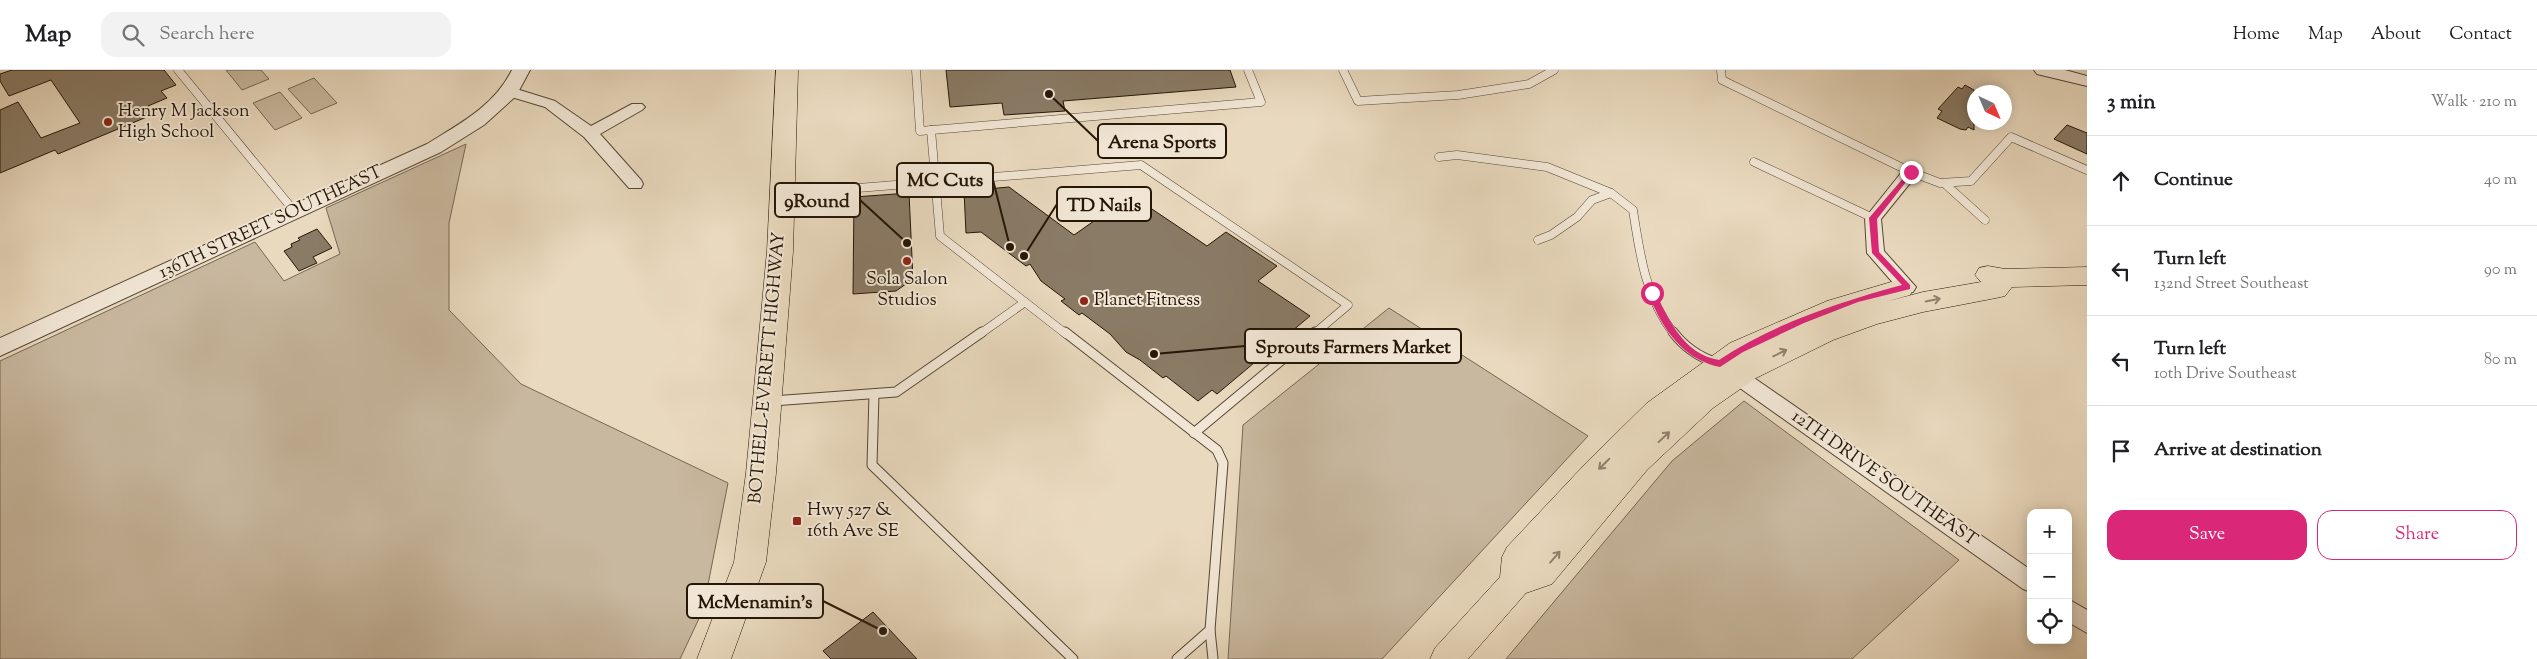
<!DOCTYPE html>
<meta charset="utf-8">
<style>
body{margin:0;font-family:"Sorts Mill Goudy",serif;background:#f2f2f2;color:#202124}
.controls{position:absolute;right:15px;bottom:15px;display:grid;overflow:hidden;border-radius:10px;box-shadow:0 2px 12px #0003}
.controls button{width:45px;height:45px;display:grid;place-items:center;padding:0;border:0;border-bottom:1px solid #e0e0e0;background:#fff;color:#202124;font:25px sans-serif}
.compass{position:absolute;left:1967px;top:15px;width:45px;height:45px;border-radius:50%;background:#fff;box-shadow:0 2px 12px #0003;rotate:136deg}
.stop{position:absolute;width:15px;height:15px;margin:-11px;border:4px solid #db2777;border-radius:50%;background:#fff}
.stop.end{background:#db2777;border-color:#fff;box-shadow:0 1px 5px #0008}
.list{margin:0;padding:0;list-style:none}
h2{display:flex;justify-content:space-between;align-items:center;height:65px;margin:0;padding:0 20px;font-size:21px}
h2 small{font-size:16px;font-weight:400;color:#757577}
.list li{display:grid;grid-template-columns:32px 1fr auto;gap:15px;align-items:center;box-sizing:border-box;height:90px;padding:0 20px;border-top:1px solid #e0e0e0}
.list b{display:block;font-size:19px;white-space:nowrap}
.list p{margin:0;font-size:16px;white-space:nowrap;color:#757577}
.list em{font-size:16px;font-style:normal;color:#757577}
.actions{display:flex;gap:10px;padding:15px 20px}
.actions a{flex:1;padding:11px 0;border:1px solid #db2777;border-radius:15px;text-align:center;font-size:18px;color:#db2777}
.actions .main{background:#db2777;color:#fff}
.icon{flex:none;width:28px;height:28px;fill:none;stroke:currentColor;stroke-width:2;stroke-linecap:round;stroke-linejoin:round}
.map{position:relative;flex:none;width:2087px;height:589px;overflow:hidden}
header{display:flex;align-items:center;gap:30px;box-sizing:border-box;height:70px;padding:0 25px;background:#fff;border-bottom:1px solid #e0e0e0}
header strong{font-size:24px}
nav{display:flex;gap:28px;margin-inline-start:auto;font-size:18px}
.search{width:350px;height:45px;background:#f2f2f2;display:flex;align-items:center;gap:12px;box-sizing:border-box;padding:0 18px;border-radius:15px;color:#757577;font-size:19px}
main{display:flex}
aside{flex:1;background:#fff}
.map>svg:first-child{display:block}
</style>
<header>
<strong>Map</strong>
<div class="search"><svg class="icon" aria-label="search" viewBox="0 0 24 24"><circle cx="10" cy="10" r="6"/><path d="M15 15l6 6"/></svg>Search here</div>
<nav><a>Home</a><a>Map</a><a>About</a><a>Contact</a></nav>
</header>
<main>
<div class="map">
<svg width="2087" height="589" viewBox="0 0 2087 589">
<rect width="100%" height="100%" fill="#e9d9be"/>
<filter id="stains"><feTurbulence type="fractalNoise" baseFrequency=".004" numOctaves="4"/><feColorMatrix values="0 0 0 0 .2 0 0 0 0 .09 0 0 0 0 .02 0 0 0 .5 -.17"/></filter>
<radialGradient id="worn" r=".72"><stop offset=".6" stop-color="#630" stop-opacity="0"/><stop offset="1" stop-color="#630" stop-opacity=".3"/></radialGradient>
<!-- green -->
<g fill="#c8b89f" stroke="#766753">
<polygon points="226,0 261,0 269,9 242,20"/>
<polygon points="314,8 337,33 311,44 288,19"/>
<polygon points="280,22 302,48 275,60 253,33"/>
<polygon points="466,74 449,153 449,240 521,314 728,413 703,540 680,589 0,589 0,291 255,172 284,211 340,184 326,138"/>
<polygon points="1389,238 1588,366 1382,589 1228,589 1243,355"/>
<polygon points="1744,331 1959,490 1852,589 1506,589 1672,391"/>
</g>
<!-- building -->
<g fill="#8a7b66" stroke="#241607">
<polygon points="12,0 164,0 176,15 161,21 167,28 148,36 154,44 58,84 55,80 0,103 0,40 18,32 41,68 80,53 51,10 9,26 0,11 0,4"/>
<polygon points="946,0 1230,0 1236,17 1063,31 1065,41 1004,45 1002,33 950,37"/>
<polygon points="1965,15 1974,20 1974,60 1968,57 1966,60 1960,59 1937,48 1942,41 1938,39 1958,17 1962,19"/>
<polygon points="2067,55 2087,63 2087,84 2054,69"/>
<polygon points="1009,117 1074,165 1131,125 1207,176 1226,162 1277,196 1258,211 1310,246 1217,324 1212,320 1198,331 1166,306 1163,308 1140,290 1126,282 1110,264 1082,243 1079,245 1061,231 1065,229 1041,211 1030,194 1026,196 981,162 966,163 964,121"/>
<polygon points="909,123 913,209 896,221 853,224 854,127"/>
<polygon points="317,159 332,178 313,187 317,193 299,201 284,181 292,177 291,174 300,170 298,168"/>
<polygon points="873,542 917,589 831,589 823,581"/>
</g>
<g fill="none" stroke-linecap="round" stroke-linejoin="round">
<!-- service-far1 casing -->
<g stroke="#554735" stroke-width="9">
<g id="service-far1">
<polyline points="178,0 295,142"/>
<polyline points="916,0 920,61 1261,32 1248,0"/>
<polyline points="1343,0 1358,31 1458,25 1529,14 1554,0"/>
<polyline points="1721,0 1722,10 1911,102 1940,113 1971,111 2011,67 2087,100"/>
<polyline points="931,60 940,166 1066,264"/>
<polyline points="1439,87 1457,85 1547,97 1611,123"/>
<polyline points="1754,92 1873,148"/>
<polyline points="1944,113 1985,150"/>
<polyline points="784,124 1141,95 1348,235 1314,264"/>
<path d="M1538,170L1551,165L1577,147L1592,130L1611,123L1633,140C1640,185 1645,226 1674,264"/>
<polyline points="980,264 1025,232"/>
</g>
</g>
<!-- service casing -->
<g stroke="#554735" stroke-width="11">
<g id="service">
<polyline points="1065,262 1217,380 1223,393 1210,560 1177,589"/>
<path d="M1673,262C1685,278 1699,287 1717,293"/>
<polyline points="874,324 872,395 1073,589"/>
<polyline points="772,331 896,322 982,262"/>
<polyline points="1194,363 1315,262"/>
<polyline points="1210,560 1213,589"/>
</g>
</g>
<!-- minor casing -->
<g stroke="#554735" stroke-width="2">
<g id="minor">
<polygon points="510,17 555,31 591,56 632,34 642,34 645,37 642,40 600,64 641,110 643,114 641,118 629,118 584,67 545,37 505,25 502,22"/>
<polygon points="1911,97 1917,98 1919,102 1881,149 1884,181 1916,217 1913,222 1907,223 1901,222 1867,183 1865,148 1905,98"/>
<polygon points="1737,299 1744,301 2031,500 2031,522 2023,519 1730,311 1728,306 1730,301"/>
<polygon points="2068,529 2087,540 2087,563 2068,552"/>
</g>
</g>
<!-- tertiary casing -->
<g stroke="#554735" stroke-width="2">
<g id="tertiary">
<path d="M512,0H530L516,26L484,55L441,82L0,286V268L427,74C461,53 494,36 512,0Z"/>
<polygon points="2034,0 2065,0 2087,6 2087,16 2037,4"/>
</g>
</g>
<!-- primary casing -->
<g stroke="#241607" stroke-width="1">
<g id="primary">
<polygon points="776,0 798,0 793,181 776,403 766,492 731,589 697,589 734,492 746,403 767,181"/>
<polygon points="1988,196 2005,199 2087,197 2087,215 2012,217 2005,226 1996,228 1923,242 1877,254 1833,270 1756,308 1713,338 1647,400 1552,514 1526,523 1468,589 1430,589 1435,578 1500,507 1502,487 1507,477 1587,392 1647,333 1730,273 1827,231 1901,209 1910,211 1914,218 1910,225 1885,232 1923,222 1981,212 1975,205 1979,198"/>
</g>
</g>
<!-- service-far1 -->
<use href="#service-far1" stroke="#f1e6d5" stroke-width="8"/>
<!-- service -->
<use href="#service" stroke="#f1e6d5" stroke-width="9"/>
<!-- minor -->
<use href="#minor" fill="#f1e6d5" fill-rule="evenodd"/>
<!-- tertiary -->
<use href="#tertiary" fill="#f1e6d5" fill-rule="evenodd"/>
<!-- primary -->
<use href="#primary" fill="#e9d9be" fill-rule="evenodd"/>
</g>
<!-- one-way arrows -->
<defs><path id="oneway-shaft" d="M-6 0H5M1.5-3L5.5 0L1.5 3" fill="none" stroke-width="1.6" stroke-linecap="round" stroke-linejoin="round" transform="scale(1.25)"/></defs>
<g stroke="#90816c">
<use href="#oneway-shaft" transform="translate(1933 230) rotate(-11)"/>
<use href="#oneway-shaft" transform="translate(1780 283) rotate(-26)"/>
<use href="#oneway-shaft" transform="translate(1664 367) rotate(-43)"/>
<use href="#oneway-shaft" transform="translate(1604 394) rotate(135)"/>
<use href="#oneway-shaft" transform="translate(1555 487) rotate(-49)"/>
</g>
<!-- route -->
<path fill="#db2777" d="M1911,99L1913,103L1877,149L1879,182L1910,215V219L1858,232L1804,253L1743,282L1720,297C1689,291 1668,267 1655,239C1652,233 1648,226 1649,221H1654C1669,249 1683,284 1719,290C1773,254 1839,232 1902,215L1872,183L1869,148Z"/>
<!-- markers -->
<g fill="#8f2418" stroke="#f1e6d5" stroke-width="2">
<circle cx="108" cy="52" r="5"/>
<circle cx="907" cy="191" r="5"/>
<circle cx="1084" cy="231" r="5"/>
<rect x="792" y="446" width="10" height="10" rx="2.5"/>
</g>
<g text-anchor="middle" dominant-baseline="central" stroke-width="4" stroke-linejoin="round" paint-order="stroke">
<!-- poi labels -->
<g font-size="18" fill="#241607" stroke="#f1e6d5" text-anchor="start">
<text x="118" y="42">Henry M Jackson<tspan x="118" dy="21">High School</tspan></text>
<text x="907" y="210" text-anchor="middle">Sola Salon<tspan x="907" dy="21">Studios</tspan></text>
<text x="1094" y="231">Planet Fitness</text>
<text x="807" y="441">Hwy 527 &amp;<tspan x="807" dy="21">16th Ave SE</tspan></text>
</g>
<!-- street labels -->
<g font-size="18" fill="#241607" stroke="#f1e6d5">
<text transform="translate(271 153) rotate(-25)">136TH STREET SOUTHEAST</text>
<text transform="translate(768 298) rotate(-85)">BOTHELL-EVERETT HIGHWAY</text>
<text transform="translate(1884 409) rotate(35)">12TH DRIVE SOUTHEAST</text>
</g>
</g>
<!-- callouts -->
<path fill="none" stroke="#241607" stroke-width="2" d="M1049 24L1098 71M1010 177L993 110M907 173L860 130M1024 186L1057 134M1154 284L1245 276M883 561L823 531"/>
<g fill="#241607" stroke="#f1e6d5" stroke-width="2">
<circle cx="1049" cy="24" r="5"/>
<circle cx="1010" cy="177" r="5"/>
<circle cx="907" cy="173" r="5"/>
<circle cx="1024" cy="186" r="5"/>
<circle cx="1154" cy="284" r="5"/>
<circle cx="883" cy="561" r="5"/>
</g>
<g fill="#f1e6d5" stroke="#241607" stroke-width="2">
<rect x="1098" y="54" width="128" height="34" rx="5"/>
<rect x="897" y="93" width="96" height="34" rx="5"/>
<rect x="775" y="113" width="85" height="34" rx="5"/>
<rect x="1057" y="117" width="94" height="34" rx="5"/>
<rect x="1245" y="259" width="216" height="34" rx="5"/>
<rect x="687" y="514" width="136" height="34" rx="5"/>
</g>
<g font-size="19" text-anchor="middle" font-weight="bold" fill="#241607">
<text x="1162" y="78">Arena Sports</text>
<text x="945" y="116">MC Cuts</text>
<text x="817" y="137">9Round</text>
<text x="1104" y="141">TD Nails</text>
<text x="1353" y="283">Sprouts Farmers Market</text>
<text x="755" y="538">McMenamin's</text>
</g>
<rect width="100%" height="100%" filter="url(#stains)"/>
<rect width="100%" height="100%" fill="url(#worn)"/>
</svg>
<div class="controls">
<button>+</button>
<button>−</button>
<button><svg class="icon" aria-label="locate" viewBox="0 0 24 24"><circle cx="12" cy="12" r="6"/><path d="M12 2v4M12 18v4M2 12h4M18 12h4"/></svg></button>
</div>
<svg class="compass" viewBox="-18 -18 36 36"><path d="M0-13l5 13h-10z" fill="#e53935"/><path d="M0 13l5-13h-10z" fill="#757577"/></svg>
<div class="stop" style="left:1652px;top:223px"></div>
<div class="stop end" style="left:1911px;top:102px"></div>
</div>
<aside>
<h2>3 min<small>Walk · 210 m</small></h2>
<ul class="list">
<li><svg class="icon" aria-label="ahead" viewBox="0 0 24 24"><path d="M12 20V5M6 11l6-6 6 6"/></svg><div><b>Continue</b></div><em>40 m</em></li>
<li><svg class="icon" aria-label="left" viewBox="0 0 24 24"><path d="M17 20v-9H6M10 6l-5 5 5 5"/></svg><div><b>Turn left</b><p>132nd Street Southeast</p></div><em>90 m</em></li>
<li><svg class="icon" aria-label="left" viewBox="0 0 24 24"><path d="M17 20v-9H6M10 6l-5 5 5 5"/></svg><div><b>Turn left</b><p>10th Drive Southeast</p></div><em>80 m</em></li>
<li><svg class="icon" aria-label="arrive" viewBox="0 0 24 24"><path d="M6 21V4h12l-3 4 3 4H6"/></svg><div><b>Arrive at destination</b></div></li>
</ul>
<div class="actions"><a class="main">Save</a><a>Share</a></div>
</aside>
</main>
